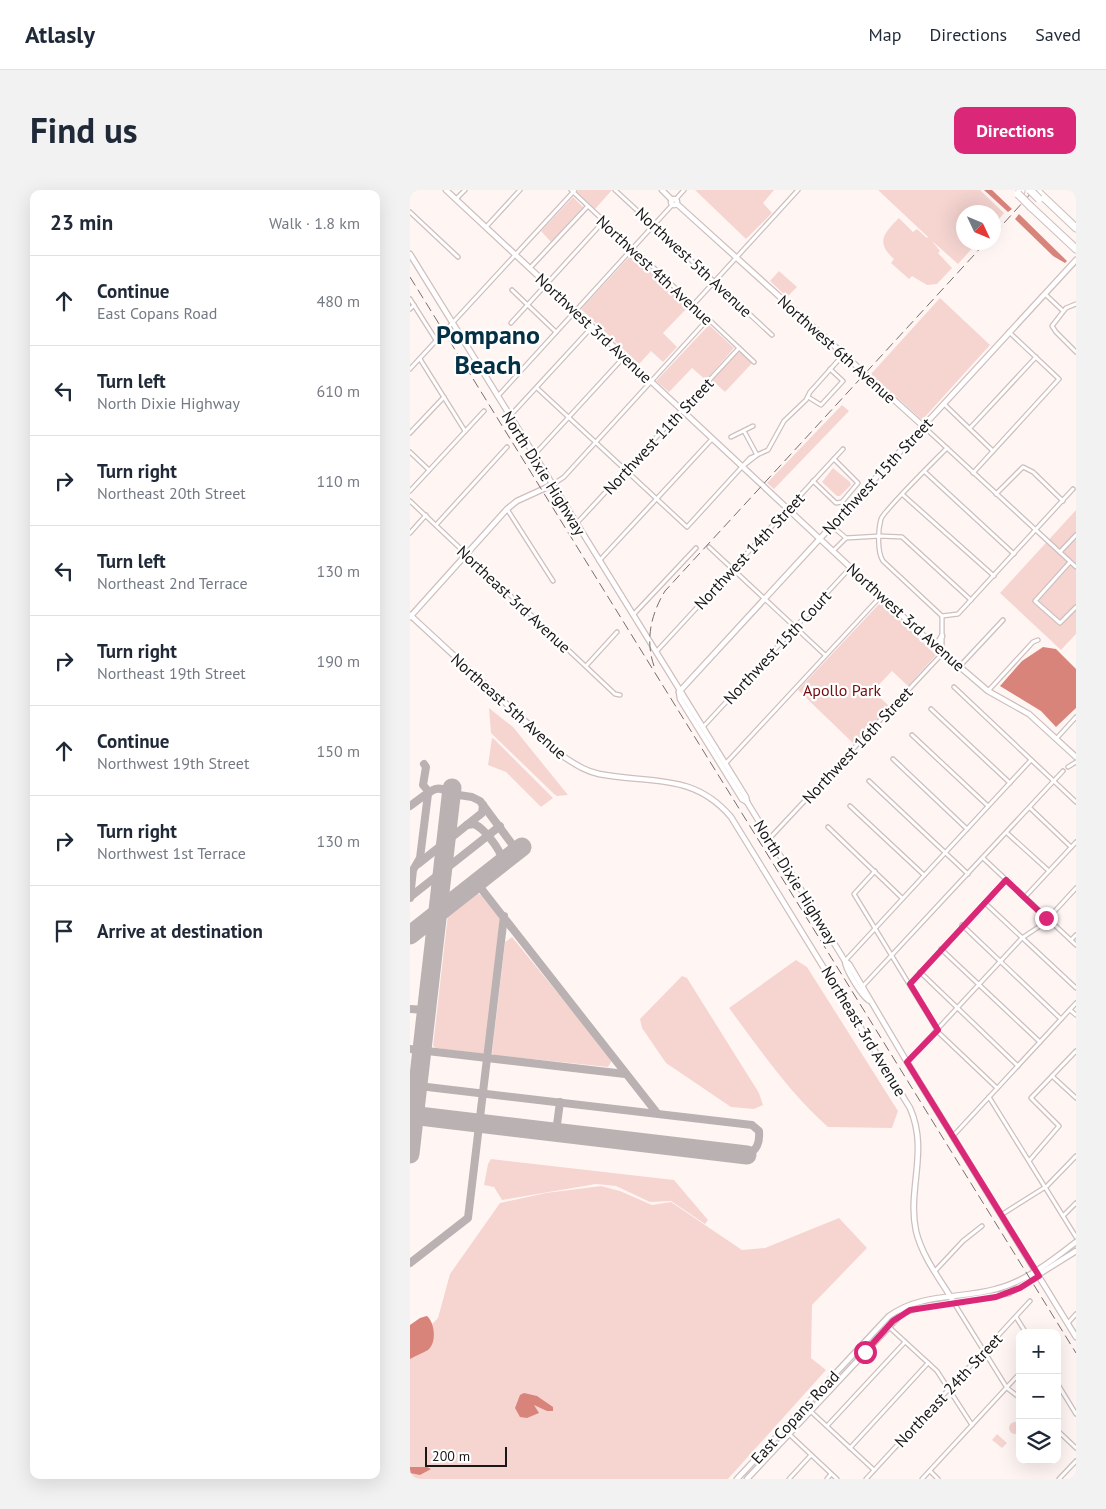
<!DOCTYPE html>
<meta charset="utf-8">
<style>
body{margin:0;font-family:"PT Sans",sans-serif;background:#f2f2f3;color:#1f2937}
.controls{position:absolute;right:15px;bottom:15px;display:grid;overflow:hidden;border-radius:10px;box-shadow:0 5px 20px #0002}
.controls button{width:45px;height:45px;display:grid;place-items:center;padding:0;border:0;border-bottom:1px solid #e0e1e3;background:#fff;color:#1f2937;font:25px sans-serif}
.compass{position:absolute;left:546px;top:15px;width:45px;height:45px;border-radius:50%;background:#fff;box-shadow:0 5px 20px #0002;rotate:134deg}
.scale{position:absolute;left:15px;bottom:12px;width:82px;box-sizing:border-box;padding-left:5px;border:2px solid #1c1717;border-top:0;font-size:14px;line-height:18px;white-space:nowrap;color:#1c1717;-webkit-text-stroke:4px #fff;paint-order:stroke}
.stop{position:absolute;width:15px;height:15px;margin:-11px;border:4px solid #db2777;border-radius:50%;background:#fff}
.stop.end{background:#db2777;border-color:#fff;box-shadow:0 1px 5px #0008}
.list{margin:0;padding:0;list-style:none}
h2{display:flex;justify-content:space-between;align-items:center;height:65px;margin:0;padding:0 20px;font-size:21px}
h2 small{font-size:16px;font-weight:400;color:#747a83}
.list li{display:grid;grid-template-columns:32px 1fr auto;gap:15px;align-items:center;box-sizing:border-box;height:90px;padding:0 20px;border-top:1px solid #e0e1e3}
.list b{display:block;font-size:19px;white-space:nowrap}
.list p{margin:0;font-size:16px;white-space:nowrap;color:#747a83}
.list em{font-size:16px;font-style:normal;color:#747a83}
.icon{flex:none;width:28px;height:28px;fill:none;stroke:currentColor;stroke-width:2;stroke-linecap:round;stroke-linejoin:round}
.map{position:relative;flex:none;width:666px;height:1289px;overflow:hidden;border-radius:10px}
header{display:flex;align-items:center;gap:30px;box-sizing:border-box;height:70px;padding:0 25px;background:#fff;border-bottom:1px solid #e0e1e3}
header strong{font-size:24px}
nav{display:flex;gap:28px;margin-inline-start:auto;font-size:18px}
.intro{display:flex;align-items:center;justify-content:space-between;box-sizing:border-box;height:120px;padding:0 30px}
h1{margin:0;font-size:35px}
.button{padding:12px 22px;border-radius:10px;background:#db2777;color:#fff;font-size:18px;font-weight:700}
main{display:flex;gap:30px;padding:0 30px}
aside{flex:1;background:#fff;border-radius:10px;box-shadow:0 5px 20px #0002}
.map>svg:first-child{display:block}
</style>
<header>
<strong>Atlasly</strong>
<nav><a>Map</a><a>Directions</a><a>Saved</a></nav>
</header>
<div class="intro"><h1>Find us</h1><a class="button">Directions</a></div>
<main>
<aside>
<h2>23 min<small>Walk · 1.8 km</small></h2>
<ul class="list">
<li><svg class="icon" aria-label="ahead" viewBox="0 0 24 24"><path d="M12 20V5M6 11l6-6 6 6"/></svg><div><b>Continue</b><p>East Copans Road</p></div><em>480 m</em></li>
<li><svg class="icon" aria-label="left" viewBox="0 0 24 24"><path d="M17 20v-9H6M10 6l-5 5 5 5"/></svg><div><b>Turn left</b><p>North Dixie Highway</p></div><em>610 m</em></li>
<li><svg class="icon" aria-label="right" viewBox="0 0 24 24"><path d="M7 20v-9h11M14 6l5 5-5 5"/></svg><div><b>Turn right</b><p>Northeast 20th Street</p></div><em>110 m</em></li>
<li><svg class="icon" aria-label="left" viewBox="0 0 24 24"><path d="M17 20v-9H6M10 6l-5 5 5 5"/></svg><div><b>Turn left</b><p>Northeast 2nd Terrace</p></div><em>130 m</em></li>
<li><svg class="icon" aria-label="right" viewBox="0 0 24 24"><path d="M7 20v-9h11M14 6l5 5-5 5"/></svg><div><b>Turn right</b><p>Northeast 19th Street</p></div><em>190 m</em></li>
<li><svg class="icon" aria-label="ahead" viewBox="0 0 24 24"><path d="M12 20V5M6 11l6-6 6 6"/></svg><div><b>Continue</b><p>Northwest 19th Street</p></div><em>150 m</em></li>
<li><svg class="icon" aria-label="right" viewBox="0 0 24 24"><path d="M7 20v-9h11M14 6l5 5-5 5"/></svg><div><b>Turn right</b><p>Northwest 1st Terrace</p></div><em>130 m</em></li>
<li><svg class="icon" aria-label="arrive" viewBox="0 0 24 24"><path d="M6 21V4h12l-3 4 3 4H6"/></svg><div><b>Arrive at destination</b></div></li>
</ul>
</aside>
<div class="map">
<svg width="666" height="1289" viewBox="0 0 666 1289">
<rect width="100%" height="100%" fill="#fff6f4"/>
<!-- green -->
<g fill="#f6d5d1">
<polygon points="169,0 202,0 185,19 167,2"/>
<polygon points="285,0 364,0 353,13 362,23 336,49"/>
<path d="M468,0H570L594,23L584,35V22H554V52L567,53L548,74L522,51L530,61L528,63L542,78L527,94L517,95L502,86L499,89L481,73L484,69C465,52 474,43 489,28L503,42L507,39L517,48L518,47Z"/>
<polygon points="163,7 173,17 141,52 131,41"/>
<polygon points="222,64 278,117 253,143 267,157 253,172 241,161 229,174 171,119"/>
<polygon points="369,81 387,97 377,107 360,91"/>
<polygon points="530,108 580,155 512,230 461,184"/>
<polygon points="299,135 324,158 296,190 282,178 259,202 246,191"/>
<polygon points="332,158 345,170 315,202 302,190"/>
<polygon points="432,215 439,221 364,299 357,293"/>
<polygon points="423,278 440,292 441,295 430,306 427,306 412,292"/>
<polygon points="666,320 666,444 651,460 590,403"/>
<polygon points="471,412 526,465 498,496 482,481 463,501 479,516 444,554 388,500"/>
<polygon points="79,518 103,537 158,605 147,606 144,604 81,543"/>
<polygon points="82,548 84,549 143,608 131,617 96,582 78,575"/>
<polygon points="67,703 71,705 89,727 91,734 76,861 74,864 26,858 23,856 38,724"/>
<polygon points="102,747 200,867 201,872 198,877 84,865 82,863 95,752"/>
<path d="M386,770L397,777L488,921L482,938L418,937C379,902 350,860 319,818Z"/>
<polygon points="272,786 277,788 349,903 353,915 344,919 321,917 256,873 232,838 230,829"/>
<polygon points="81,969 264,990 298,1030 295,1034 261,1011 240,1012 206,996 186,994 92,1010 84,997 74,995 78,974"/>
<polygon points="191,996 210,1001 242,1015 261,1012 332,1060 355,1058 429,1028 457,1058 402,1115 401,1168 416,1180 318,1289 0,1289 0,1135 15,1126 19,1128 22,1134 28,1128 40,1084 90,1013 136,1003"/>
<circle cx="605" cy="1238" r="6"/>
<polygon points="587,1244 597,1253 592,1258 582,1250"/>
</g>
<!-- water -->
<g fill="#d8847b">
<polygon points="574,0 582,0 602,19 598,22"/>
<polygon points="609,24 657,71 655,73 643,66 605,29"/>
<polygon points="633,457 646,459 666,479 666,518 646,537 631,521 590,496 612,471"/>
<path d="M17,1126C25,1133 27,1153 18,1160C13,1163 5,1166 0,1169V1135L10,1128Z"/>
<polygon points="114,1203 127,1206 143,1217 143,1221 137,1221 124,1215 129,1223 117,1228 110,1227 105,1218 110,1205"/>
<polygon points="0,1277 17,1277 21,1279 10,1285 0,1283"/>
</g>
<g fill="none" stroke-linecap="round" stroke-linejoin="round">
<!-- taxiway -->
<g stroke="#bab2b2" stroke-width="8">
<polyline points="42,604 62,607 70,611 102,654 102,660 97,668"/>
<polyline points="0,616 19,602 13,595 16,577 14,574"/>
<path d="M57,635L64,634C74,638 91,660 92,670L89,674"/>
<polyline points="8,674 72,623 73,615"/>
<polyline points="66,692 247,923"/>
<polyline points="0,707 90,636"/>
<path d="M0,708L3,680L10,668L18,604C24,597 31,597 39,602L41,609"/>
<polyline points="0,819 17,820"/>
<polyline points="0,859 215,884"/>
<path d="M0,895L342,935L349,941C350,953 347,960 337,965"/>
<polyline points="146,942 150,912"/>
<polyline points="0,1073 58,1028 94,726"/>
</g>
<!-- runway -->
<g stroke="#bab2b2" stroke-width="19">
<polyline points="0,745 112,657"/>
<polyline points="0,925 337,965"/>
<polyline points="0,964 42,598"/>
</g>
<!-- minor casing -->
<g stroke="#cebfbe" stroke-width="5.5">
<g id="minor">
<polyline points="161,0 344,172"/>
<polyline points="205,0 362,145"/>
<polyline points="46,9 55,0"/>
<polyline points="266,9 274,0"/>
<polyline points="0,22 48,67"/>
<polyline points="76,37 110,0"/>
<polyline points="120,78 177,17"/>
<polyline points="102,100 146,142"/>
<polyline points="635,104 653,121"/>
<polyline points="0,109 26,150"/>
<polyline points="666,114 656,118 642,136 646,142 666,162"/>
<polyline points="283,115 388,0"/>
<polyline points="0,119 4,115"/>
<polyline points="101,133 193,32"/>
<polyline points="10,169 55,241"/>
<polyline points="0,179 165,0"/>
<polyline points="127,198 277,337 340,268 358,260 374,231 396,210 400,202 433,165"/>
<polyline points="88,206 263,14"/>
<polyline points="398,207 411,215 433,191 420,179"/>
<polyline points="534,214 583,261"/>
<polyline points="100,226 182,137"/>
<polyline points="513,236 666,377"/>
<polyline points="560,238 626,167"/>
<polyline points="334,241 347,265"/>
<polyline points="0,243 34,207"/>
<polyline points="321,247 343,236"/>
<polyline points="0,262 19,280"/>
<polyline points="124,265 214,167"/>
<polyline points="333,276 347,265"/>
<polyline points="515,282 604,364"/>
<polyline points="563,283 649,189 599,142"/>
<polyline points="403,291 426,313 432,312 448,293 424,269"/>
<polyline points="142,295 154,287 298,129"/>
<polyline points="0,301 74,221"/>
<polyline points="586,304 613,277 623,282 653,311"/>
<polyline points="493,305 584,386"/>
<polyline points="0,311 205,504 210,505"/>
<polyline points="97,319 143,391"/>
<polyline points="166,334 329,158"/>
<polyline points="26,335 97,257"/>
<polyline points="422,336 436,348"/>
<polyline points="0,343 16,325"/>
<polyline points="299,357 415,465"/>
<polyline points="423,361 436,348 470,346 492,347 561,410"/>
<polyline points="650,362 666,345"/>
<polyline points="189,371 302,249"/>
<polyline points="660,372 625,411 650,433 666,417"/>
<polyline points="223,425 286,358"/>
<polyline points="532,426 548,424 663,299"/>
<polyline points="246,462 433,259"/>
<polyline points="176,476 207,442"/>
<polyline points="550,476 593,430"/>
<polyline points="544,497 666,612"/>
<polyline points="578,501 623,452 628,450"/>
<polyline points="521,519 600,593"/>
<polyline points="293,537 440,378"/>
<polyline points="502,545 578,616"/>
<polyline points="646,549 666,527"/>
<polyline points="483,569 557,639"/>
<polyline points="316,573 471,406"/>
<polyline points="658,577 666,572"/>
<polyline points="459,591 558,684"/>
<polyline points="440,616 514,685"/>
<polyline points="620,618 661,657"/>
<polyline points="418,637 492,708"/>
<polyline points="597,643 639,681"/>
<path d="M359,649L529,467L532,460V426L473,371C467,362 468,340 471,329C473,322 527,268 537,258"/>
<polyline points="573,668 666,755"/>
<polyline points="465,681 444,704 529,843 587,898"/>
<polyline points="615,707 666,652"/>
<polyline points="575,713 666,798"/>
<polyline points="552,735 651,829"/>
<polyline points="661,750 666,745"/>
<polyline points="531,759 630,852"/>
<polyline points="435,771 621,570"/>
<polyline points="510,782 608,876"/>
<polyline points="500,794 596,690"/>
<polyline points="453,796 653,581"/>
<polyline points="660,820 666,825"/>
<polyline points="497,872 612,748 633,734 666,698"/>
<polyline points="642,886 666,908"/>
<polyline points="579,907 666,1047"/>
<polyline points="543,946 666,813"/>
<polyline points="619,971 649,936 621,908 666,861"/>
<polyline points="591,1025 637,996 666,966"/>
<polyline points="653,1026 666,1013"/>
<polyline points="525,1081 553,1051 572,1036"/>
<polyline points="544,1113 597,1198 610,1208"/>
<polyline points="606,1127 616,1143"/>
<polyline points="658,1133 666,1124"/>
<polyline points="479,1137 527,1181 562,1235"/>
<polyline points="647,1193 666,1224"/>
<polyline points="395,1216 464,1280"/>
<polyline points="417,1236 495,1152"/>
<polyline points="647,1240 666,1258"/>
<polyline points="379,1244 427,1289"/>
<polyline points="440,1258 518,1173"/>
<polyline points="520,1281 528,1289"/>
<polyline points="379,1289 401,1265"/>
<polyline points="417,1289 421,1284"/>
<polyline points="456,1289 620,1111"/>
<polyline points="512,1289 610,1183"/>
<polyline points="649,1289 666,1271"/>
</g>
</g>
<!-- tertiary casing -->
<g stroke="#cebfbe" stroke-width="7">
<g id="tertiary">
<polyline points="36,0 515,447 578,501 619,524 666,567"/>
<polyline points="252,0 262,10"/>
<circle cx="264" cy="12" r="3"/>
<polyline points="267,14 513,236"/>
<path d="M0,425L154,567C165,574 175,581 189,584C239,594 283,582 321,627L500,918C519,961 497,999 506,1041C512,1066 529,1088 542,1109"/>
<polyline points="0,427 97,319 107,311 142,295"/>
<polyline points="523,454 529,451 532,446"/>
<polyline points="269,502 666,70"/>
</g>
</g>
<!-- secondary casing -->
<g stroke="#cebfbe" stroke-width="7">
<g id="secondary">
<path d="M0,64L336,607L337,612L435,771C435,779 453,808 460,811"/>
<polyline points="269,502 270,509 332,609 337,612"/>
<polyline points="435,771 439,774 497,872 666,1147"/>
<path d="M327,1289L479,1126C511,1103 550,1109 586,1099C615,1092 643,1070 666,1052"/>
<polyline points="337,1289 492,1123 511,1117 599,1103 666,1061"/>
</g>
</g>
<!-- motorway casing -->
<g stroke="#cebfbe" stroke-width="9">
<g id="motorway">
<polyline points="610,0 611,1"/>
<polyline points="626,0 666,38"/>
<polyline points="621,17 666,59"/>
</g>
</g>
<!-- minor -->
<use href="#minor" stroke="#fff" stroke-width="3"/>
<!-- tertiary -->
<use href="#tertiary" stroke="#fff" stroke-width="4.5"/>
<!-- secondary -->
<use href="#secondary" stroke="#fff" stroke-width="4.5"/>
<!-- motorway -->
<use href="#motorway" stroke="#fff" stroke-width="7"/>
<!-- rail -->
<g stroke="#766f6f" stroke-width="1" stroke-dasharray="10 5" stroke-linecap="butt">
<polyline points="584,44 624,0"/>
<polyline points="0,87 666,1163"/>
<path d="M244,476C235,450 241,424 255,401L576,52"/>
</g>
<!-- motorway-bridge casing -->
<g stroke="#cebfbe" stroke-width="9" stroke-linecap="butt">
<g id="motorway-bridge">
<polyline points="620,0 629,9"/>
<polyline points="608,4 621,17"/>
</g>
</g>
<!-- motorway-bridge -->
<use href="#motorway-bridge" stroke="#fff" stroke-width="7"/>
</g>
<g fill="none" stroke-linecap="round" stroke-linejoin="round">
<!-- route -->
<polyline stroke="#db2777" stroke-width="6" points="455,1162 483,1131 500,1120 586,1107 610,1098 629,1086 497,872 528,840 500,794 596,690 636,728"/>
</g>
<g text-anchor="middle" dominant-baseline="central" stroke-width="4.5" stroke-linejoin="round" paint-order="stroke">
<!-- street labels -->
<g font-size="16" fill="#1c1717" stroke="#fff">
<text transform="translate(284 72) rotate(43)">Northwest 5th Avenue</text>
<text transform="translate(245 80) rotate(43)">Northwest 4th Avenue</text>
<text transform="translate(184 138) rotate(43)">Northwest 3rd Avenue</text>
<text transform="translate(427 159) rotate(42)">Northwest 6th Avenue</text>
<text transform="translate(248 246) rotate(-47)">Northwest 11th Street</text>
<text transform="translate(134 283) rotate(58)">North Dixie Highway</text>
<text transform="translate(467 286) rotate(-47)">Northwest 15th Street</text>
<text transform="translate(339 361) rotate(-47)">Northwest 14th Street</text>
<text transform="translate(104 409) rotate(43)">Northeast 3rd Avenue</text>
<text transform="translate(496 427) rotate(42)">Northwest 3rd Avenue</text>
<text transform="translate(367 457) rotate(-47)">Northwest 15th Court</text>
<text transform="translate(99 516) rotate(42)">Northeast 5th Avenue</text>
<text transform="translate(447 555) rotate(-47)">Northwest 16th Street</text>
<text transform="translate(386 692) rotate(58)">North Dixie Highway</text>
<text transform="translate(454 841) rotate(59)">Northeast 3rd Avenue</text>
<text transform="translate(538 1200) rotate(-47)">Northeast 24th Street</text>
<text transform="translate(385 1227) rotate(-47)">East Copans Road</text>
</g>
<!-- park labels -->
<g font-size="16" fill="#740c0f" stroke="#fff">
<text x="432" y="500">Apollo Park</text>
</g>
<!-- town labels -->
<g font-size="26" font-weight="bold" fill="#043046" stroke="#fff">
<text x="78" y="144">Pompano<tspan x="78" dy="30">Beach</tspan></text>
</g>
</g>
</svg>
<div class="controls">
<button>+</button>
<button>−</button>
<button><svg class="icon" aria-label="layers" viewBox="0 0 24 24"><path d="M12 4l9 5-9 5-9-5zM3 14l9 5 9-5"/></svg></button>
</div>
<svg class="compass" viewBox="-18 -18 36 36"><path d="M0-13l5 13h-10z" fill="#e53935"/><path d="M0 13l5-13h-10z" fill="#747a83"/></svg>
<div class="scale">200 m</div>
<div class="stop" style="left:455px;top:1162px"></div>
<div class="stop end" style="left:636px;top:728px"></div>
</div>
</main>
